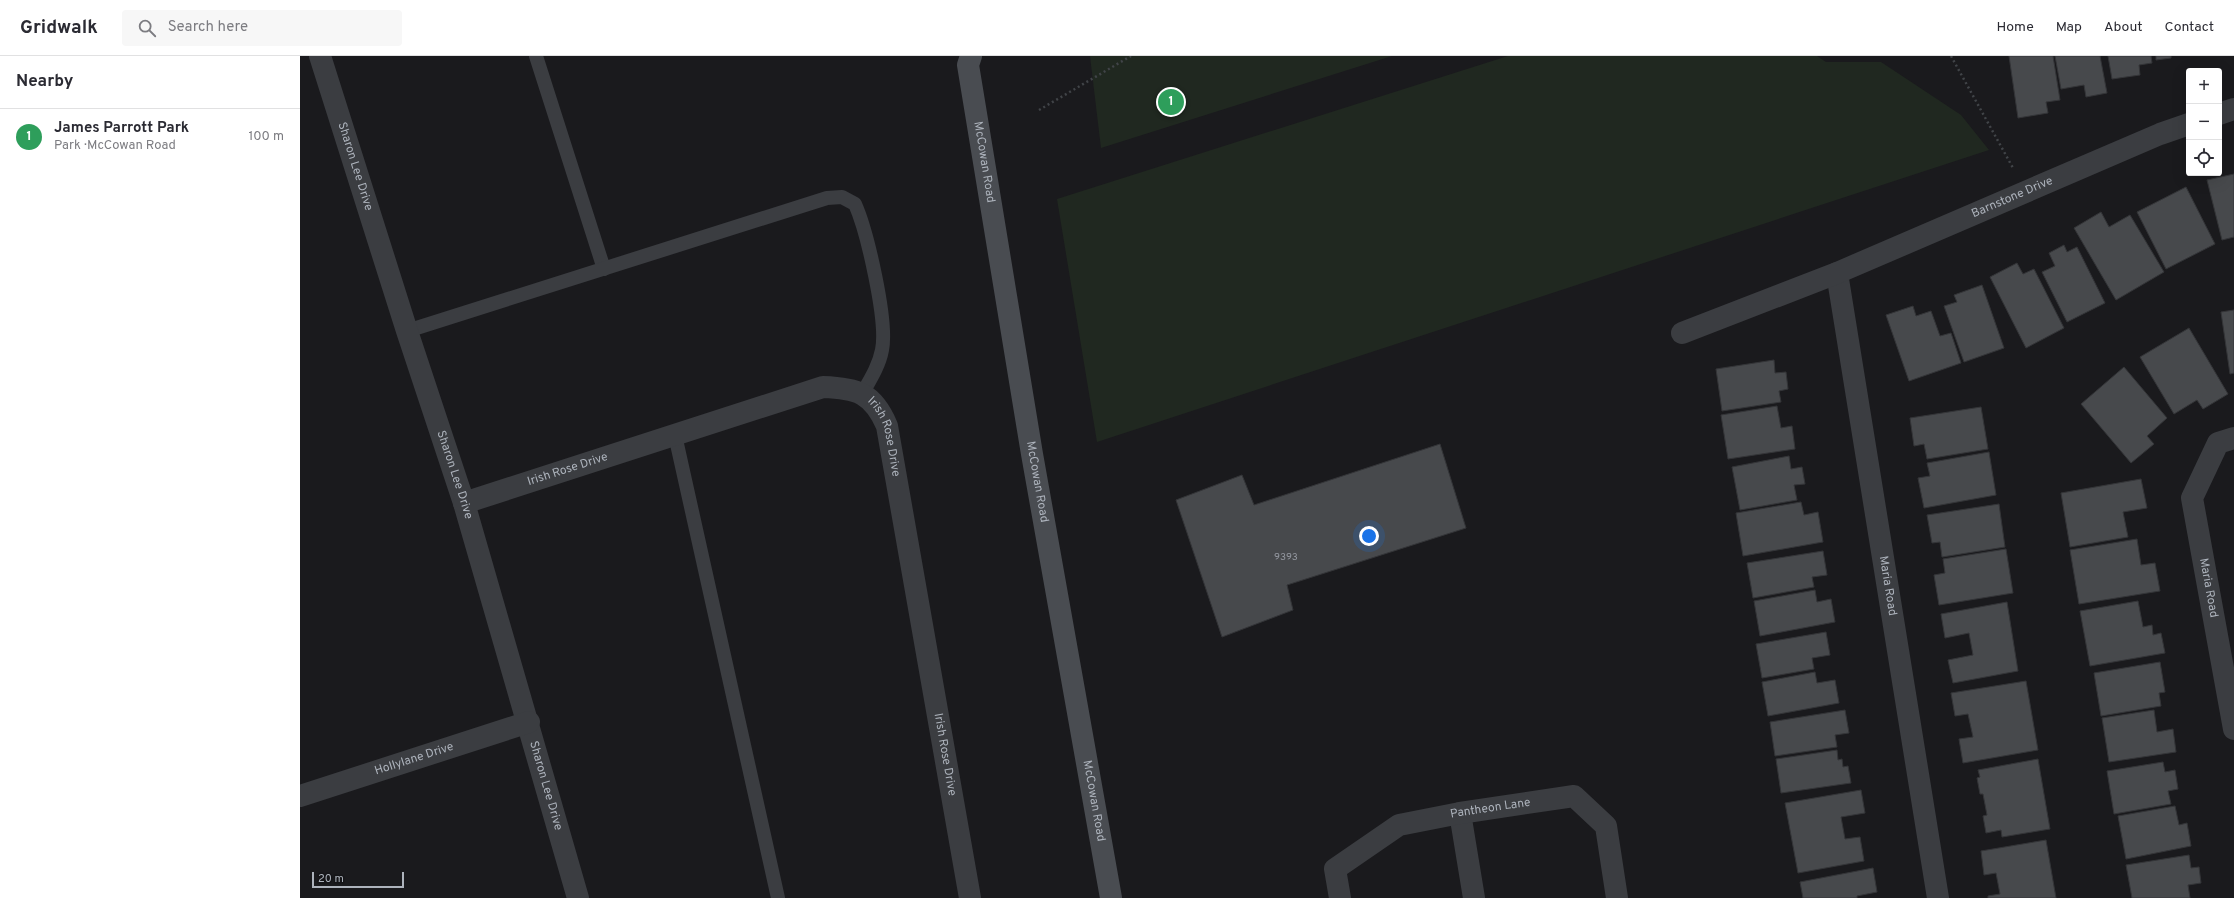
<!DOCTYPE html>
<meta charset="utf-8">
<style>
body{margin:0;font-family:Overpass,sans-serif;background:#f7f7f7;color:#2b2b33}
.controls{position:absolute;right:12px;top:12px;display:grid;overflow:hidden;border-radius:4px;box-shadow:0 4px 16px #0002}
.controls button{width:36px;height:36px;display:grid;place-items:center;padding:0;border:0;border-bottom:1px solid #e1e1e2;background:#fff;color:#2b2b33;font:20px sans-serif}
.scale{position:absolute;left:12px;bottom:10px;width:92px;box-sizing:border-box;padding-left:4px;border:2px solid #adb3bc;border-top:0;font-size:11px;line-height:14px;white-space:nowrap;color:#adb3bc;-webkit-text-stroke:3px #151518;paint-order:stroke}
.you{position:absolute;left:1069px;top:480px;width:14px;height:14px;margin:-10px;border:3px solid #fff;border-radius:50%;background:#1a73e8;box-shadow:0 0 0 6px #1a73e833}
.badge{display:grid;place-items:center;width:26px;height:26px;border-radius:50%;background:#1a73e8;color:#fff;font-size:13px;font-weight:700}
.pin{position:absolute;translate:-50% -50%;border:2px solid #fff;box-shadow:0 1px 4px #0006}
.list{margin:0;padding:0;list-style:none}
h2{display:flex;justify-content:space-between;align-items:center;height:52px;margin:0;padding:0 16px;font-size:17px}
h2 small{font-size:13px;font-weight:400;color:#7c7c81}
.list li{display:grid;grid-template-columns:26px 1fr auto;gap:12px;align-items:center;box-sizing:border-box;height:56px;padding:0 16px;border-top:1px solid #e1e1e2}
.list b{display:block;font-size:15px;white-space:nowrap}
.list p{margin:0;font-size:13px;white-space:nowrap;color:#7c7c81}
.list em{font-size:13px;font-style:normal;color:#7c7c81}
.icon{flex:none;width:22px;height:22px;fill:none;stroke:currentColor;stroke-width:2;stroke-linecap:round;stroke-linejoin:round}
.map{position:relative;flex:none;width:1934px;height:842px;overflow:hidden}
header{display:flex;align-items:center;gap:24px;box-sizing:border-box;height:56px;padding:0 20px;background:#fff;border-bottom:1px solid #e1e1e2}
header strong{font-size:19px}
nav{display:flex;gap:22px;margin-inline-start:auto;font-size:14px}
.search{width:280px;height:36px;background:#f7f7f7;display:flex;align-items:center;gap:10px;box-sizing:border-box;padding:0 14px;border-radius:4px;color:#7c7c81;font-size:15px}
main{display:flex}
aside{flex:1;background:#fff}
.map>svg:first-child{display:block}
</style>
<header>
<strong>Gridwalk</strong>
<div class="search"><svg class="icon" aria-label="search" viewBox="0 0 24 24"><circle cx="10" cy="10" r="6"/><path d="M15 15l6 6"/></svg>Search here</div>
<nav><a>Home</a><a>Map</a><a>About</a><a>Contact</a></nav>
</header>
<main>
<aside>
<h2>Nearby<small></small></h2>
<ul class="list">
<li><span class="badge" style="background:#2e9e5b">1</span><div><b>James Parrott Park</b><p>Park · McCowan Road</p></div><em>100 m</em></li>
</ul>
</aside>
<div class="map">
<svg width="1934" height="842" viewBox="0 0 1934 842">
<rect width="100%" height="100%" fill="#1a1a1d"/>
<!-- green -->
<g fill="#202820">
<polygon points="790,0 1092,0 801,92"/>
<polygon points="1208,0 1517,0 1526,6 1581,6 1661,59 1689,94 797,386 757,143"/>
</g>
<!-- building -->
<g fill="#47494c" stroke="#343538">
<polygon points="1709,0 1753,0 1760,44 1746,46 1748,57 1718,62"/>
<polygon points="1755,0 1800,0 1807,37 1786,41 1784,29 1761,33"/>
<polygon points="1808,0 1851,0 1852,7 1839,9 1840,19 1812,23"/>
<polygon points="1856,0 1871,0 1871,2 1856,4"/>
<polygon points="1934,118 1934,181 1922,184 1907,124"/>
<polygon points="1886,131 1915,188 1866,213 1837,156"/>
<polygon points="1801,156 1809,171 1830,159 1864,216 1816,244 1774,172"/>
<polygon points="1764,189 1767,196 1777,191 1805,247 1767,266 1742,216 1755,210 1749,197"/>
<polygon points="1717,207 1723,218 1734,213 1764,272 1726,292 1690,221"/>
<polygon points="1682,229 1704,292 1664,306 1644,250 1657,246 1654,239"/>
<polygon points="1613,250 1616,260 1631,255 1640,280 1651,277 1661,307 1609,325 1586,259"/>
<polygon points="1934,254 1934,317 1930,318 1921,256"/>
<polygon points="1889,272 1928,338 1903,353 1897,344 1874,358 1840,301"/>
<polygon points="1474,304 1475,317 1486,316 1488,333 1479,335 1481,346 1422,355 1416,313"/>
<polygon points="1824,311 1867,362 1847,380 1854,388 1831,407 1781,348"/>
<polygon points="1477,350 1481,372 1492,370 1495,393 1428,403 1421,359"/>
<polygon points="1681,351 1688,393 1627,403 1624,388 1614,390 1610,362"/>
<polygon points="1140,388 1166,472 987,529 993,554 922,581 876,444 942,419 954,449"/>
<polygon points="1689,396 1696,439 1624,452 1618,422 1630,420 1627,407"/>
<polygon points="1489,400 1491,413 1502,411 1505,428 1494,429 1497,444 1440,454 1432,411"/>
<polygon points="1841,423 1847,452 1823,456 1828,481 1770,491 1761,437"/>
<polygon points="1501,446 1504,459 1518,456 1523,486 1443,500 1436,457"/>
<polygon points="1699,448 1705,491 1642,501 1640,486 1632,487 1627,459"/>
<polygon points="1837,483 1841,509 1855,507 1860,535 1779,548 1770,494"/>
<polygon points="1706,493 1713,537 1639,549 1634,519 1645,517 1643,503"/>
<polygon points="1523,495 1527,519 1512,521 1514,531 1453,542 1447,507"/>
<polygon points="1515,534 1517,546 1531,543 1535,566 1460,580 1454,545"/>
<polygon points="1838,545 1843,571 1852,569 1853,579 1861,577 1865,597 1790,610 1780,555"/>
<polygon points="1707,546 1718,615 1653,627 1648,604 1673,599 1669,577 1645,582 1641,558"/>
<polygon points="1526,576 1530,599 1512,602 1514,613 1462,622 1456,588"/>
<polygon points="1860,606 1865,636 1859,637 1861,650 1801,660 1794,617"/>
<polygon points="1515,616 1517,627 1535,624 1539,647 1468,660 1462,626"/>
<polygon points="1726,625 1738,694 1663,707 1659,683 1673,681 1668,658 1655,660 1651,637"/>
<polygon points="1545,654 1549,677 1535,679 1537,691 1475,700 1470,666"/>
<polygon points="1854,654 1857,676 1873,673 1876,696 1809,706 1802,662"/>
<polygon points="1537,694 1538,704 1542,703 1543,711 1548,710 1551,727 1481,737 1476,703"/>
<polygon points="1738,703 1750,773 1702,781 1701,774 1686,777 1683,760 1687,759 1683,738 1680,738 1677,722 1680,721 1678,714"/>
<polygon points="1863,706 1865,716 1875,714 1878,733 1868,735 1871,748 1814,758 1807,715"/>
<polygon points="1561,734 1565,757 1541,761 1545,783 1560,781 1564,805 1498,817 1485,747"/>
<polygon points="1875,750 1879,769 1887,767 1891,790 1826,803 1818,760"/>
<polygon points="1746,784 1756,842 1688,842 1688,840 1700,838 1696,817 1684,819 1681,795"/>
<polygon points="1889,799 1891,812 1899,811 1901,827 1888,829 1890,842 1832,842 1826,809"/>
<polygon points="1573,812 1577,836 1557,840 1557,842 1503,842 1500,826"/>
</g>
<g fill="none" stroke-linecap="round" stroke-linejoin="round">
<!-- path -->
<g stroke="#414448" stroke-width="2.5" stroke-dasharray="2 3" stroke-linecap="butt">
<polyline points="1651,0 1713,112"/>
<polyline points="739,54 831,0"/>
</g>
<!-- service -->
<g stroke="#3b3d41" stroke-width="14">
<polyline points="236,0 304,213"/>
<path d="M107,275L527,142L542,141L555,148C567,175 588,265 582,294C579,310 570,324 562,338"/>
<polyline points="375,379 478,842"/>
</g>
<!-- minor -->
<g stroke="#3b3d41" stroke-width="22">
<path id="s1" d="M20,0L107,275L164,447L278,842"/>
<polyline points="1919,58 1934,53"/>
<path id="s2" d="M1537,217L1638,842"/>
<path id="s3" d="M1382,277L1537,217L1860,78L1889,68"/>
<path id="s4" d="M1934,382L1918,387L1892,442L1934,673"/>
<path id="s5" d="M164,447L523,331C557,332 573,337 587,370L670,842"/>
<path id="s6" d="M0,740L229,666"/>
<polyline points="1160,757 1174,842"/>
<path id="s7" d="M1040,842L1035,813L1099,769L1160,757L1274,740L1306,770L1317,842"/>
</g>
<!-- secondary -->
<path stroke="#494c51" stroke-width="22" id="s8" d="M671,0L668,9L732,398L811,842"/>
</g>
<g text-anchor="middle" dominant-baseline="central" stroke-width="3.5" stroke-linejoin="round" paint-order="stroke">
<!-- number labels -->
<g font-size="10" fill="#9498a0">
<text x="986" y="501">9393</text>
</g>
<!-- street labels -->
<g font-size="12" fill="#adb3bc" stroke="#151518">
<text stroke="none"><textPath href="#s8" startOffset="108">McCowan Road</textPath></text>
<text stroke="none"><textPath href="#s1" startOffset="116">Sharon Lee Drive</textPath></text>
<text stroke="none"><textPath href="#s3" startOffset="357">Barnstone Drive</textPath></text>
<text stroke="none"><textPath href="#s5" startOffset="468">Irish Rose Drive</textPath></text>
<text stroke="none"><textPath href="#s5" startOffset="109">Irish Rose Drive</textPath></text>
<text stroke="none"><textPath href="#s1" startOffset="440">Sharon Lee Drive</textPath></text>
<text stroke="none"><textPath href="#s8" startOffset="432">McCowan Road</textPath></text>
<text stroke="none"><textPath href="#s2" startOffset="317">Maria Road</textPath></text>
<text stroke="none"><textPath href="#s4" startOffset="169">Maria Road</textPath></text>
<text stroke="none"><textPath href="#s5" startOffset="792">Irish Rose Drive</textPath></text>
<text stroke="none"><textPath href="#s6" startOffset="120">Hollylane Drive</textPath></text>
<text stroke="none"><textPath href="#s1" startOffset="764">Sharon Lee Drive</textPath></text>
<text stroke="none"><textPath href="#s8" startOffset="756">McCowan Road</textPath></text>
<text stroke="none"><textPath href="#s7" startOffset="200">Pantheon Lane</textPath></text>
</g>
</g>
</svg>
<div class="controls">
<button>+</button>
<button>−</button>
<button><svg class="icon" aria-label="locate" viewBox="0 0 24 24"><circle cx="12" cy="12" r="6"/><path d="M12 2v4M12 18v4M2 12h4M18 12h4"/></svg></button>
</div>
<div class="scale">20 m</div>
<div class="you"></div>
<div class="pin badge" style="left:871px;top:46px;background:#2e9e5b">1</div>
</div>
</main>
